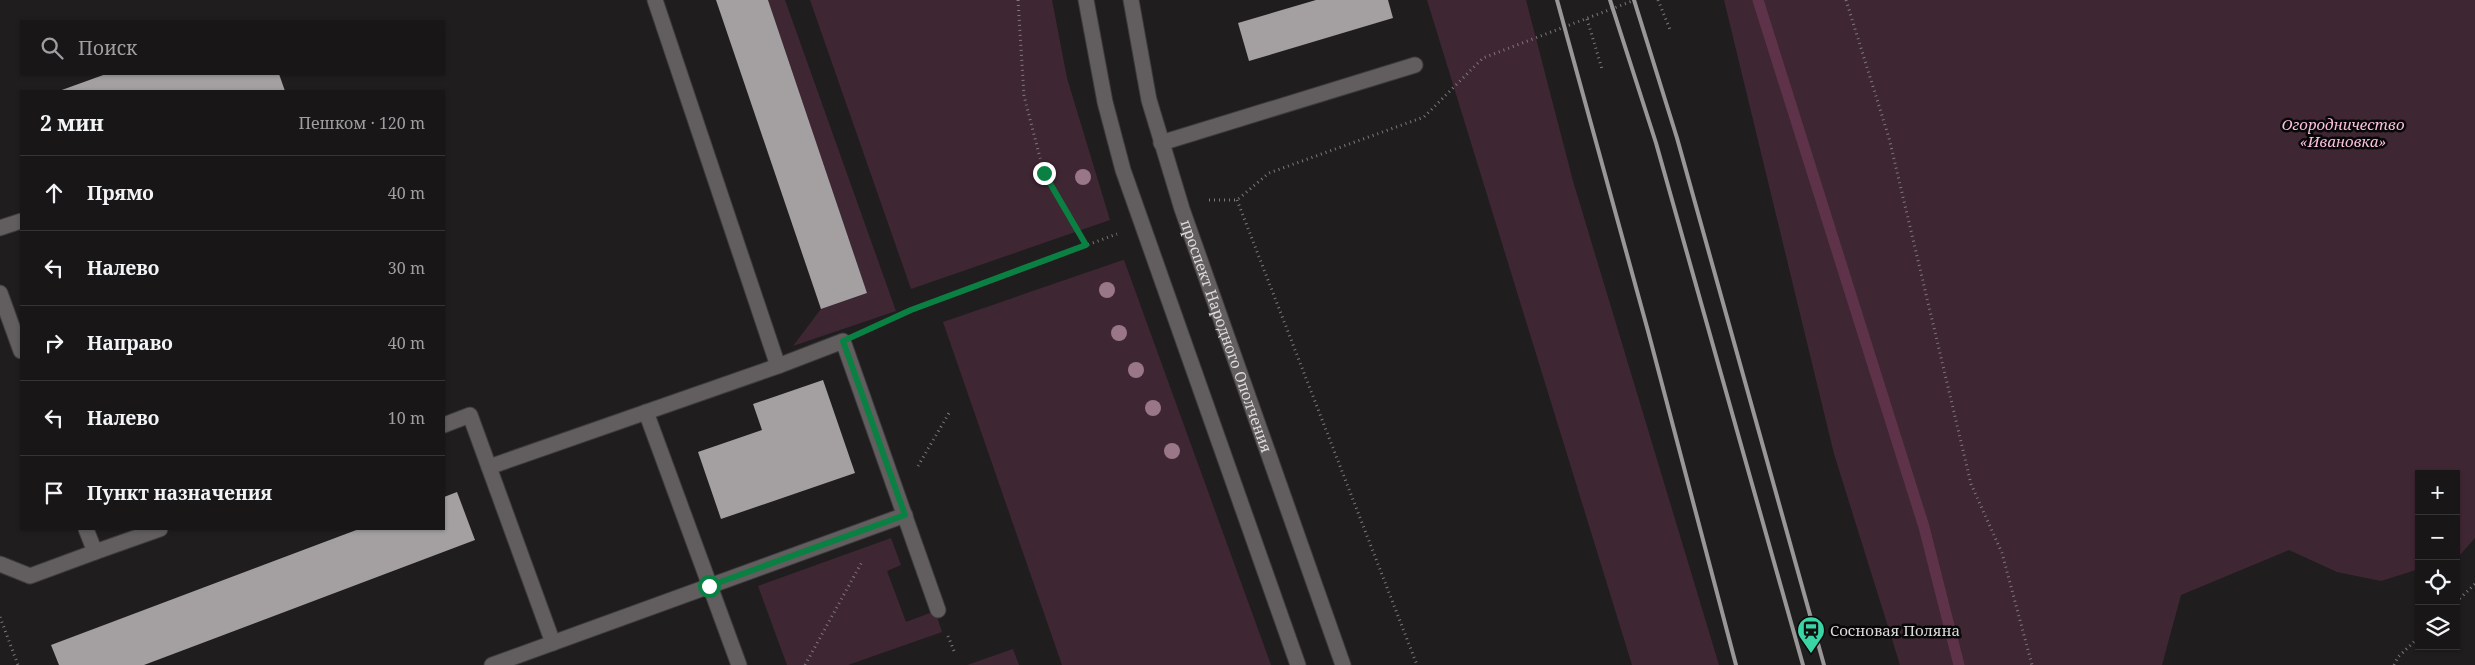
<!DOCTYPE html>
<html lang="ru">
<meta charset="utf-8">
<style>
body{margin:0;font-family:"Noto Serif",serif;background:#211f20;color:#f1f3f6}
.controls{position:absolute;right:15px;bottom:15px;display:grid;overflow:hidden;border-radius:0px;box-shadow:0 1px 4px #0004}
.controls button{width:45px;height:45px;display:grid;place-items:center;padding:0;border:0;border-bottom:1px solid #363536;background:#181617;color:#f1f3f6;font:25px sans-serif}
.stop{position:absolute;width:15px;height:15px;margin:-11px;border:4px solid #0b8043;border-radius:50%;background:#fff}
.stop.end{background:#0b8043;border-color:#fff;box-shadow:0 1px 5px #0008}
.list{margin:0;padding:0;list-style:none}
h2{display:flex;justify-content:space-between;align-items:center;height:65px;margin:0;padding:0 20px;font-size:21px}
h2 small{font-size:16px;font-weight:400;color:#9f9fa1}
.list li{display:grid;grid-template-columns:32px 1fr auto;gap:15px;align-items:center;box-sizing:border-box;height:75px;padding:0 20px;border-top:1px solid #363536}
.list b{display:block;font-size:19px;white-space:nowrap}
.list em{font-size:16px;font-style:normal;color:#9f9fa1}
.icon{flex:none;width:28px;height:28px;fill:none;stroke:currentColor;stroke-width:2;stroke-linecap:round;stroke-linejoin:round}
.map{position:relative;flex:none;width:2475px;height:665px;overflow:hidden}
.search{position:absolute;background:#181617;box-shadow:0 1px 4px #0004;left:20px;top:20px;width:425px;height:55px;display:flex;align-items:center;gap:12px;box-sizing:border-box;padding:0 18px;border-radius:0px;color:#9f9fa1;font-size:19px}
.panel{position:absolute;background:#181617;box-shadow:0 1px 4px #0004;left:20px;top:90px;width:425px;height:440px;border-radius:0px}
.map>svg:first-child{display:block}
</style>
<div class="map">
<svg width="2475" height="665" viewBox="0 0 2475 665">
<rect width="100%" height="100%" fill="#201d1f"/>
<!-- green -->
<g fill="#3f2633">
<polygon points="768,0 785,0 896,311 793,346 821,309 867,293"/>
<polygon points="810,0 1052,0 1067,78 1110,220 911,289"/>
<polygon points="1427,0 1526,0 1573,181 1719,665 1632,665"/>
<polygon points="1724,0 2475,0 2475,538 2460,555 2456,556 2456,474 2419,474 2419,569 2381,581 2337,572 2289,550 2181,595 2162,665 1900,665 1834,454"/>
<polygon points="1123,260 1124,260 1271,665 1062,665 943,322"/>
<polygon points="891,538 901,565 887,571 906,622 935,611 942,632 848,665 787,665 758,586"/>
<polygon points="1013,649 1019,665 967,665"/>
</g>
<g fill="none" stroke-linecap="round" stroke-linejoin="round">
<!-- stream -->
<polyline stroke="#5e334a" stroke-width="11" points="1758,0 1924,527 1959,665"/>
</g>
<!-- building -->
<g fill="#a4a0a2">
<polygon points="716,0 768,0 867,293 821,309"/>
<polygon points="1316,0 1388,0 1393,18 1249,61 1238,23"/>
<polygon points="106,74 279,74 285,91 59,91"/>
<polygon points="823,380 855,473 721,519 698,452 762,430 753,404"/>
<polygon points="457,492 475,540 144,665 59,665 51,645 359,529 444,529 444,497"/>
</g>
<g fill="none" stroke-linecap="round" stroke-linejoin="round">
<!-- minor casing -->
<g stroke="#3d3b3c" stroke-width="17">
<g id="minor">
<polyline points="655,0 778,366"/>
<polyline points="1086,0 1105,102 1123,170 1298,665"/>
<path id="s1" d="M1131,0L1149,100L1182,209L1343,665"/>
<polyline points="1161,143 1415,65"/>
<polyline points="0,228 21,221"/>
<polyline points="0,293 21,351"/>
<polyline points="646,412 739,665"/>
<polyline points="444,425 470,415 553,643"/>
<polyline points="489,467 778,366 843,341 938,610"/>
<polyline points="86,529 95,552 160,529"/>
<polyline points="0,564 30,576 95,552"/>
<polyline points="492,665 905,515"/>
</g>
</g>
<!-- path -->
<g stroke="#7c797b" stroke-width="3" stroke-dasharray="1 4" stroke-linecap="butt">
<polyline points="1018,0 1024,96 1044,173 1086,245"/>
<polyline points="1658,0 1671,32"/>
<polyline points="1846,0 1889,138 1971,484 2002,553 2032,665"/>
<polyline points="1587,19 1602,69"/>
<polyline points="1209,200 1237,200 1269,173 1424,117 1483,58 1635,0"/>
<polyline points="1237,200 1417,665"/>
<polyline points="869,329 911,310 1117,234"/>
<polyline points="918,466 949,413"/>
<polyline points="2456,602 2475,584"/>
<polyline points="0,617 18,665"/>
<polyline points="948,636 954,651"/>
<polyline points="805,665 863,560"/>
<polyline points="2394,665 2398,657 2419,637"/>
</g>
<!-- minor -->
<use href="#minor" stroke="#625e60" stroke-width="15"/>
<!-- rail -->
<g stroke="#9a9798" stroke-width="4">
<polyline points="1557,0 1648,331 1736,665"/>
<polyline points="1610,0 1656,143 1803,665"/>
<polyline points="1634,0 1677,138 1824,665"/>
</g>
</g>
<!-- trees -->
<g fill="#997688">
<circle cx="1083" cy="177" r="8"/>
<circle cx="1107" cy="290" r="8"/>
<circle cx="1119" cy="333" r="8"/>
<circle cx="1136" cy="370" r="8"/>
<circle cx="1153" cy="408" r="8"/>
<circle cx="1172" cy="451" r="8"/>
</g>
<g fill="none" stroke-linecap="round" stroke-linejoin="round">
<!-- route -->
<polyline stroke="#0b8043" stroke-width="6" points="709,586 905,515 843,341 911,310 1086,245 1044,173"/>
</g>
<!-- icons -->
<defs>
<g id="station-pin" transform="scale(1.4375)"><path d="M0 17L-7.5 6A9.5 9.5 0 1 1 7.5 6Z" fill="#3ad4a5" stroke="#090808"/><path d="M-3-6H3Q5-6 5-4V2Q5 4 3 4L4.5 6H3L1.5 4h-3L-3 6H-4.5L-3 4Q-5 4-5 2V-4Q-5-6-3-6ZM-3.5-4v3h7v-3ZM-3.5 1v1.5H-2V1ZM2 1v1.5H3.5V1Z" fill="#111"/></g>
</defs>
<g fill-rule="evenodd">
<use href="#station-pin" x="1811" y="630"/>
</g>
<g text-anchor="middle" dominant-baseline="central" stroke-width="5" stroke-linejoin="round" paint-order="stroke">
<!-- park labels -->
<g font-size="15" font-style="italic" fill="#fcbfdd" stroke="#090808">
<text x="2343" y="124">Огородничество<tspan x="2343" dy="17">«Ивановка»</tspan></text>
</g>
<!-- street labels -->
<g font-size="15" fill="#dedbdc" stroke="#090808">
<text stroke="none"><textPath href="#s1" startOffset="350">проспект Народного Ополчения</textPath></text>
</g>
<!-- poi labels -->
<g font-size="15" fill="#dedbdc" stroke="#090808" text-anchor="start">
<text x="1830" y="630">Сосновая Поляна</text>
</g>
</g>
</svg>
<div class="controls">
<button>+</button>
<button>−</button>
<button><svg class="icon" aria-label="locate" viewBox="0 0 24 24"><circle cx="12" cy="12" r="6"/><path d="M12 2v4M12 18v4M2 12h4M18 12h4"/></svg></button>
<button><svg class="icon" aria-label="layers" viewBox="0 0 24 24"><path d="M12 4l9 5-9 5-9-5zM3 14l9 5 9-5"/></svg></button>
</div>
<div class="stop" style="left:709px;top:586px"></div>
<div class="stop end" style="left:1044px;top:173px"></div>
<div class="search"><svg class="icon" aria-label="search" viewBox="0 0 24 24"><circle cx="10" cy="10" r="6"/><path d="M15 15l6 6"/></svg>Поиск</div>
<section class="panel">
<h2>2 мин<small>Пешком · 120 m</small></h2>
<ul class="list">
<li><svg class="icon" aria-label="ahead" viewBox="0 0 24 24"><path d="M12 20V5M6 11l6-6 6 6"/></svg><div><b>Прямо</b></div><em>40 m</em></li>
<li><svg class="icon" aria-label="left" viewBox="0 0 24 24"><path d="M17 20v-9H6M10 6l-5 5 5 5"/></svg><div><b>Налево</b></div><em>30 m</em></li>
<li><svg class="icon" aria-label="right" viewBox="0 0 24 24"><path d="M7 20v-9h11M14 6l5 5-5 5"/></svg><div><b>Направо</b></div><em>40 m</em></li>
<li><svg class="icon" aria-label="left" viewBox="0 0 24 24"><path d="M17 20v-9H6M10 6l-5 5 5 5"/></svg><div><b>Налево</b></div><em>10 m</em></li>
<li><svg class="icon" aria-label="arrive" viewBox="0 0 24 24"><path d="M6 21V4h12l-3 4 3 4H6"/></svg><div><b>Пункт назначения</b></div></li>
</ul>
</section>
</div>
